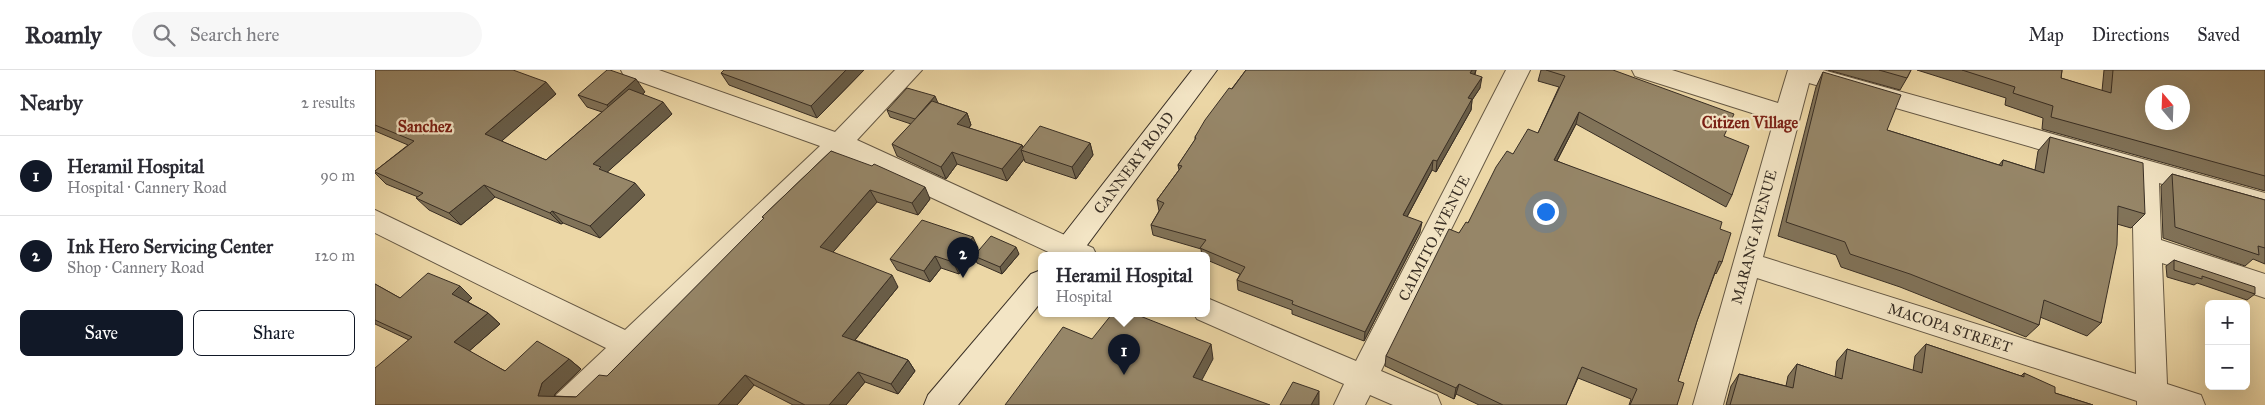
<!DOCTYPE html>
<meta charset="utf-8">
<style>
body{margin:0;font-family:"IM FELL Great Primer",serif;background:#f7f7f7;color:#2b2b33}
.controls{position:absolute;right:15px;bottom:15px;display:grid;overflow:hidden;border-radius:8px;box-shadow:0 5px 20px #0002}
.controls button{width:45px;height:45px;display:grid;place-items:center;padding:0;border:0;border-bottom:1px solid #e1e1e2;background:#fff;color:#2b2b33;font:25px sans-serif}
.compass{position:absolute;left:1770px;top:15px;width:45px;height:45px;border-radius:50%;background:#fff;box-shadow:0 5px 20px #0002;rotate:341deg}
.you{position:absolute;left:1170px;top:141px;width:18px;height:18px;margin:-12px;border:4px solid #fff;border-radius:50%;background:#1a73e8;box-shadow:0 0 0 8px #1a73e833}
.badge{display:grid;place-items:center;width:32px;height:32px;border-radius:50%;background:#111827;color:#fff;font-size:16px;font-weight:700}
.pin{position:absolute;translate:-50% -41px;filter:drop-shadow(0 1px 2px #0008)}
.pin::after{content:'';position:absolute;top:26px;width:18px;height:15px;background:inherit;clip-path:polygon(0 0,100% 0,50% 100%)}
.popup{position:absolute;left:663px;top:182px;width:172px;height:65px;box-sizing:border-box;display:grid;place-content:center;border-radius:8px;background:#fff;filter:drop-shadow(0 1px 4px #0005);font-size:16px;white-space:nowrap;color:#7c7c81}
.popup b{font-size:19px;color:#2b2b33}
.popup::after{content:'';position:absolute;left:50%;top:100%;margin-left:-10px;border:10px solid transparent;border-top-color:#fff}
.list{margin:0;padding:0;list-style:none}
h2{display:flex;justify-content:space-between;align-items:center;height:65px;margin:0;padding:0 20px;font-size:21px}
h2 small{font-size:16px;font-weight:400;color:#7c7c81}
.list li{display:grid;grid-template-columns:32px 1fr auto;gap:15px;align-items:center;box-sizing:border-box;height:80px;padding:0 20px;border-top:1px solid #e1e1e2}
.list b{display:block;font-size:19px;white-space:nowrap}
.list p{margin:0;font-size:16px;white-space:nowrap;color:#7c7c81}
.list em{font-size:16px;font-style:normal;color:#7c7c81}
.actions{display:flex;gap:10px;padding:15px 20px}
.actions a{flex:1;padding:11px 0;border:1px solid #111827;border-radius:8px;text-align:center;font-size:18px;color:#111827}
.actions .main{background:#111827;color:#fff}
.icon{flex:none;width:28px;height:28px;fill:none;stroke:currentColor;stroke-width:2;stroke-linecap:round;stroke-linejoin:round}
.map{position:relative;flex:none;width:1890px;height:335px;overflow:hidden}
header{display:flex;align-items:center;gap:30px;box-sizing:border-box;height:70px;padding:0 25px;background:#fff;border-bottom:1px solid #e1e1e2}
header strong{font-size:24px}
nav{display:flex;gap:28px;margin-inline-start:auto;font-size:18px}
.search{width:350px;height:45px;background:#f7f7f7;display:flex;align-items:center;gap:12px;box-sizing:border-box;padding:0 18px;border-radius:28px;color:#7c7c81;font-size:19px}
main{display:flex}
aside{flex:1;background:#fff}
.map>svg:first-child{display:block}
</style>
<header>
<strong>Roamly</strong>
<div class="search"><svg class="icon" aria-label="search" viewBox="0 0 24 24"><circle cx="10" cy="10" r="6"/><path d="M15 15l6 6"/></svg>Search here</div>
<nav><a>Map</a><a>Directions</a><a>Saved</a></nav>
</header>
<main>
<aside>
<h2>Nearby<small>2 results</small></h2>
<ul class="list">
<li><span class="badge">1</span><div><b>Heramil Hospital</b><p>Hospital · Cannery Road</p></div><em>90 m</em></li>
<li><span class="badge">2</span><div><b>Ink Hero Servicing Center</b><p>Shop · Cannery Road</p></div><em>120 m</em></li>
</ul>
<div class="actions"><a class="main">Save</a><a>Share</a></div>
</aside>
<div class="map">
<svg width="1890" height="335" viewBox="0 0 1890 335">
<rect width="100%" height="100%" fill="#ecd7a6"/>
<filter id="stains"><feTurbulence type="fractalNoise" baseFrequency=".004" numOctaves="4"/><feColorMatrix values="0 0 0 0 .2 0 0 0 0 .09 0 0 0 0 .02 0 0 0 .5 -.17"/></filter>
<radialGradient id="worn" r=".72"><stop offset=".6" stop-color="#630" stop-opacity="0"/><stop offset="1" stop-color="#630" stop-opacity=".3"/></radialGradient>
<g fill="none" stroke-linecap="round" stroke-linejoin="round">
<!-- street casing -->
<g stroke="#655844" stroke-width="2">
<g id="street">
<polygon points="246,0 284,0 460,62 520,0 547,0 482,70 718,178 722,186 682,186 467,86 213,335 177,335 181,325 231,278 0,163 0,140 250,260 445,76 249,6"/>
<polygon points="1131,0 1155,0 1006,301 1062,325 1066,335 1018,335 995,325 990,335 959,335 969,314 822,249 819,244 832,244 832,228 981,291"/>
<path d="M1257,0H1297L1403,33L1413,0H1448L1890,123V143L1784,113L1786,170L1890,204V228L1787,193L1792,314L1826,325L1830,335H1762V331L1382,208L1348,335H1318L1399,50L1260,6ZM1434,13L1757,106L1761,304L1388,187Z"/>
</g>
</g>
<!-- secondary casing -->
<g stroke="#382e24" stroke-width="2">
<g id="secondary">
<polygon points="817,0 842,0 704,186 674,186 678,178"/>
<polygon points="666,200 666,232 583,335 549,335 553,325 656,204"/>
</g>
</g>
<!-- street -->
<use href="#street" fill="#f3e5c5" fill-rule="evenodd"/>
<!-- secondary -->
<use href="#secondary" fill="#f3e5c5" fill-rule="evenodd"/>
</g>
<!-- wall -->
<g fill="#817359" stroke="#382e24">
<polygon points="0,0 181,24 126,71 171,90 227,42 212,37 203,25 270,22 267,24 297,44 232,102 270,125 225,168 188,153 186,154 120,127 86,155 54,140 41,128 43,127 11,114 0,103 0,101 33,75 0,61"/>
<polygon points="489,0 442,48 354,15 346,3"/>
<polygon points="871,0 1101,0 1100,5 1105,18 1097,30 1096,40 1061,102 1057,100 1032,147 1045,162 989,271 917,244 917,240 863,220 862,210 865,204 832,190 832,186 827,186 826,179 778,165 776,155 784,141 782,130 804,100 803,95 820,70 820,67"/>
<polygon points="1166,0 1238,0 1349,66 1357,125 1351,137 1201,54 1182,91 1345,159 1347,192 1341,204 1340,203 1322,251 1303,311 1302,335 1254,335 1256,329 1203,308 1191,335 1104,335 1081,324 1079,329 1010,296 1011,286 1084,163 1093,153 1138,84 1163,63 1184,17 1163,11"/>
<polygon points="1453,0 1536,0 1532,8 1525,20"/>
<polygon points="1542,0 1687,0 1686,8 1727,21 1729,0 1890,0 1890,121 1667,59 1668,48 1630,35 1631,28"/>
<polygon points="1448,2 1512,60 1624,95 1628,90 1660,100 1663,81 1675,67 1770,144 1756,158 1742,154 1726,253 1712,266 1665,247 1664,255 1651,267 1525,217 1466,197 1461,185 1403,166 1441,17"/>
<polygon points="563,33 592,43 596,55 594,58 647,75 648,77 715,73 718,85 701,109 650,92 649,89 632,111 582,94 571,109 522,86 517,74 536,54 515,47 512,40"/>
<polygon points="456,81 555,129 543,145 502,132 458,182 523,217 480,270 533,290 540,301 523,324 490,312 471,335 418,335 379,315 362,335 0,335 34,270 0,254 0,214 25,228 97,228 93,232 113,243 125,254 94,281 130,301 194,289 206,299 180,324 179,326 201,327 232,306 389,149 387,147"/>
<polygon points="1797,104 1890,130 1890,194 1878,189 1870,196 1788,168 1786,116"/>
<polygon points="603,178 584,204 566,198 555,212 522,200 515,189"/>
<polygon points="644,184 627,204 602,193 599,186"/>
<polygon points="1799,190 1880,224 1872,230 1822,213 1819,215 1792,207 1791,196"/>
<polygon points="1551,274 1646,306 1649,303 1680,323 1718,335 1351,335 1356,316 1364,304 1411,316 1413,306 1422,294 1460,307 1462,291 1472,279 1538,301 1540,286"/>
</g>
<!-- shaded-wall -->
<g fill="#695e49" stroke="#382e24">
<polygon points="471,0 489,0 442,48 436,36"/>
<polygon points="1097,0 1101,0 1100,3 1093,14 1095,3"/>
<polygon points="1107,7 1105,18 1097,30 1096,40 1061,102 1062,91 1093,28"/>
<polygon points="261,9 270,22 241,48 232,35"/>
<polygon points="171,12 181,24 121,76 110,64"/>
<polygon points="560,26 563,33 540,49"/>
<polygon points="288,32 297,44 228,106 218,94"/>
<polygon points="1204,42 1201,54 1176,102 1179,90"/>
<polygon points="592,43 596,55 586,66 582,54"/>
<polygon points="715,73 718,85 701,109 697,97"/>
<polygon points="647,75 649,81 646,80 649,89 632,111 627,99"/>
<polygon points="577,82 582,94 571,109 566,97"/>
<polygon points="1058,90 1057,100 1027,156 1028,145"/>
<polygon points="260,113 270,125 225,168 215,156"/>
<polygon points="109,115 120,127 86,155 74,143"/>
<polygon points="550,117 555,129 543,145 537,133"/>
<polygon points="495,120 502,132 452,189 445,177"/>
<polygon points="177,141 188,153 186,154 175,143"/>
<polygon points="1047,152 1045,162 989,271 990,262"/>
<polygon points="598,167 603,178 584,204 578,192"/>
<polygon points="641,177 644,184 627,204 625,197"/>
<polygon points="560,186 566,198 555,212 549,201"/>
<polygon points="517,205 523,217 475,276 467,266"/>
<polygon points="85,216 97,228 90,234 77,224"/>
<polygon points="113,243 125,254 92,283 79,272"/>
<polygon points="836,274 838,289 821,321 818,307"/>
<polygon points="194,289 206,299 180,324 176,335 163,326 167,313"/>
<polygon points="533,290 540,301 523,324 516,314"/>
<polygon points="483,302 490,312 471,335 454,335"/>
<polygon points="370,305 379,315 362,335 343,335"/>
<polygon points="1084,314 1081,324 1079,329 1081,318"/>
<polygon points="944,321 944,335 936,335"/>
</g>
<!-- building -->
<g fill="#968668" stroke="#382e24" fill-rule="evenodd">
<polygon points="0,0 138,0 171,12 110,64 171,90 254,19 288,32 218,94 226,97 224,99 260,113 215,156 177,141 175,143 109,115 74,143 41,128 48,123 0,102 0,101 39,71 0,55"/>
<polygon points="232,0 235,0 261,9 232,35 203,25"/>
<polygon points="349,0 471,0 436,36 346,3"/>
<polygon points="871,0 1097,0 1095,3 1107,7 1093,28 1097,29 1062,91 1058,90 1028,145 1047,152 990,262 917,234 918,231 862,210 870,197 825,178 831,170 776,155 789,133 782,130 807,96 803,95 821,68 820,67 830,50 854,18 857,19"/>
<polygon points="1171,0 1238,0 1359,44 1349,66 1374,76 1357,125 1204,42 1179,90 1347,152 1345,159 1356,163 1347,192 1344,191 1322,251 1303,311 1309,313 1302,335 1255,335 1262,319 1207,297 1191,335 1128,335 1084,314 1081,318 1011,286 1074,159 1084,163 1091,152 1093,153 1121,97 1132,81 1138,84 1153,59 1163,63 1190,6"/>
<polygon points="1504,0 1536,0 1532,8"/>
<path d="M1587,0H1687L1686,8L1736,23L1738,0H1890V106L1676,47L1678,36L1638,23L1640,17ZM1778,22H1808V52H1778Z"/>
<polygon points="1448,2 1526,25 1512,60 1627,96 1628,90 1669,103 1675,67 1768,93 1770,144 1743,136 1742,175 1726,253 1669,230 1664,255 1535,204 1475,184 1470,172 1411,152"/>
<polygon points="532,18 560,26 540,49 512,40"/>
<polygon points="557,31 592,43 582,54 647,75 627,99 577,82 566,97 517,74"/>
<polygon points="665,56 715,73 697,97 646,80"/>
<polygon points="456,81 497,96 499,94 550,117 537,133 495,120 445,177 517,205 467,266 533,290 516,314 483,302 454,335 430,335 370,305 343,335 0,335 0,298 37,267 0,250 0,214 25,228 53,203 85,216 77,224 113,243 79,272 130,301 162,271 194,289 167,313 163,326 201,327 224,305 232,306 389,148 387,147"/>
<polygon points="1797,104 1890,130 1890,178 1883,176 1884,185 1800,157"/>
<polygon points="547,150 598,167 578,192 560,186 549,201 515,189"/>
<polygon points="616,166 641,177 625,197 599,186"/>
<polygon points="1799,190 1880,217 1880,224 1827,206 1827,209 1799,200"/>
<polygon points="737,244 760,244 836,274 818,307 895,335 630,335 688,257 717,269"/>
<polygon points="1551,274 1649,307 1649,303 1680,317 1680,323 1718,335 1355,335 1364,304 1418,318 1422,294 1467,309 1472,279 1547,303"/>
<polygon points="918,312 944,321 936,335 905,335"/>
</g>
<g text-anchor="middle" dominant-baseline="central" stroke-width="4.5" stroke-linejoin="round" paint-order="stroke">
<!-- street labels -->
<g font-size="15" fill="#382e24" stroke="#f3e5c5">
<text transform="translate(759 93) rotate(-53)">CANNERY ROAD</text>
<text transform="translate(1379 167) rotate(-75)">MARANG AVENUE</text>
<text transform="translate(1059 168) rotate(-63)">CAIMITO AVENUE</text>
<text transform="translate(1575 258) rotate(18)">MACOPA STREET</text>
</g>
<!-- neighbourhood labels -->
<g font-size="16" font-weight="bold" fill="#7a1f14" stroke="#f3e5c5">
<text x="1375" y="52">Citizen Village</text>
<text x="50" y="56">Sanchez</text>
</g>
</g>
<rect width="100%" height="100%" filter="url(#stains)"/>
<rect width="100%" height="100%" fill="url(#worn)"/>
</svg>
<div class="controls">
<button>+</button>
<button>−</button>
</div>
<svg class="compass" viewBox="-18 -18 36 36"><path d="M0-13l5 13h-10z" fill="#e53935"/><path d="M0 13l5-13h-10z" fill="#7c7c81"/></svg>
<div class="you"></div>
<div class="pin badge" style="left:749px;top:305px">1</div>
<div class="popup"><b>Heramil Hospital</b>Hospital</div>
<div class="pin badge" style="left:588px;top:208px">2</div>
</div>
</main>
